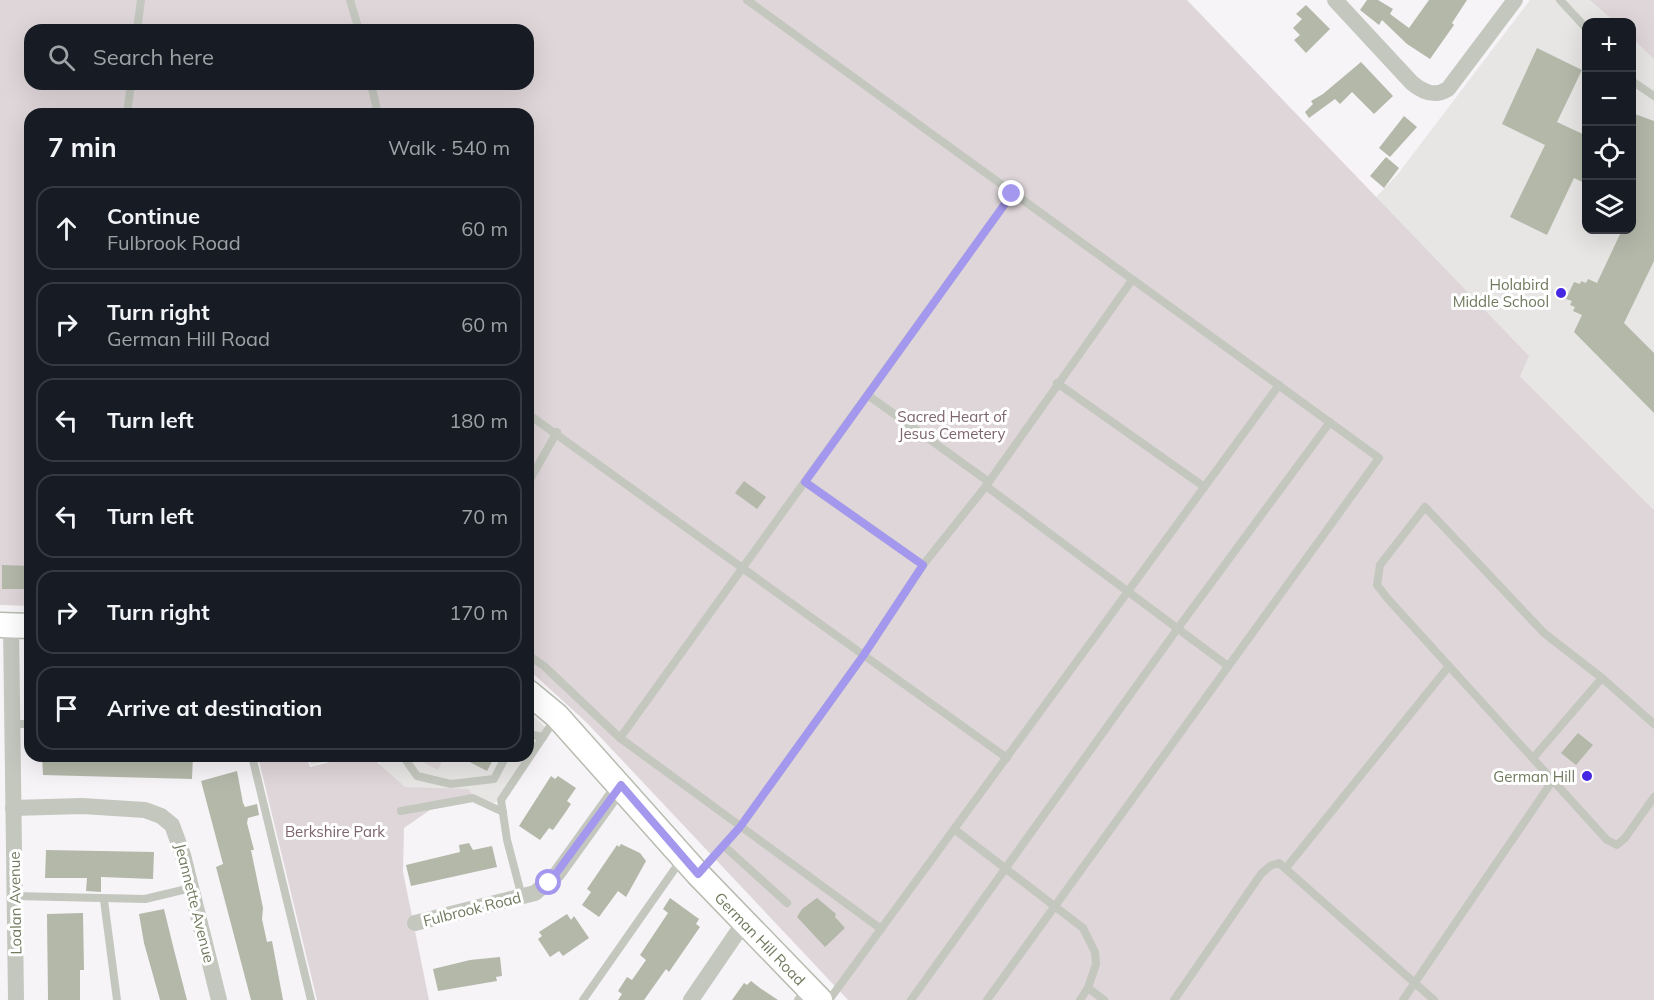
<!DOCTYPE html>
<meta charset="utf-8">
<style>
body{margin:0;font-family:Mulish,sans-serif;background:#242831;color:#f1f3f6}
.controls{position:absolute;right:18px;top:18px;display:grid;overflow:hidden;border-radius:12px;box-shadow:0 6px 24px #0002}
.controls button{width:54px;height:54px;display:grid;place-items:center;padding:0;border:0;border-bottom:2px solid #363941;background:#171b24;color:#f1f3f6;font:30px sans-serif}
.stop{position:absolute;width:18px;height:18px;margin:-14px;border:4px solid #a498ee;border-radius:50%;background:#fff}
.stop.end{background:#a498ee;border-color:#fff;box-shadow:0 2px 6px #0008}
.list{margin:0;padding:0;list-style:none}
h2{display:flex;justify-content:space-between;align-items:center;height:78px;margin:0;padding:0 24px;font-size:26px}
h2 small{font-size:20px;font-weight:400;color:#9ea1a6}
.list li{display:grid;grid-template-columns:39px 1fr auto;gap:18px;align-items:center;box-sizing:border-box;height:84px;margin:0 12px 12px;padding:0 12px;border:2px solid #363941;border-radius:18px}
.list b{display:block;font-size:22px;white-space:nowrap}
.list p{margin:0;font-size:20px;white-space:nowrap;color:#9ea1a6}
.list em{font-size:20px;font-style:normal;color:#9ea1a6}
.icon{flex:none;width:33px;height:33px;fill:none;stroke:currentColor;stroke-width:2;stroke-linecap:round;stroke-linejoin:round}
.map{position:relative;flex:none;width:1654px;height:1000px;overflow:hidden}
.search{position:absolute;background:#171b24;box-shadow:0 6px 24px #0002;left:24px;top:24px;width:510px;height:66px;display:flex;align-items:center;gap:15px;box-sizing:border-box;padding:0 21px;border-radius:18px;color:#9ea1a6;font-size:22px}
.panel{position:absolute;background:#171b24;box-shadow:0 6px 24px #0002;left:24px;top:108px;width:510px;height:654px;border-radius:18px}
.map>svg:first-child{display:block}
</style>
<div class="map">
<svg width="1654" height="1000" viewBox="0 0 1654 1000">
<rect width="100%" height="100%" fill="#f7f4f8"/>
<!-- built -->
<g fill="#e7e6e5" fill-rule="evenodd">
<path d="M1530,0H1654V510L1520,376L1376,197L1397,175ZM1586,22H1632V230H1586Z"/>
<polygon points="528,711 547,729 495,803 471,794 388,797 378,756 528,756"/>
<polygon points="308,756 346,756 311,765"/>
</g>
<!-- green -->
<g fill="#dfd6d9" fill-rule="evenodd">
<path d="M0,0H1187L1529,356L1520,376L1654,510V1000H848L587,723L528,669V114H30V606L0,605ZM30,30H528V84H30Z"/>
<polygon points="1590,0 1654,0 1654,59 1632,38 1632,22 1615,22"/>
<polygon points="306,756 310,767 354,756 377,756 378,763 405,787 469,789 474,800 430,810 404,828 403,872 429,1000 317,1000 258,757"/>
<polygon points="424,756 444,756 438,770 421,761"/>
</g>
<!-- building -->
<g fill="#b3b8a9">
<polygon points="1367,0 1378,0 1393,9 1390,14 1409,28 1429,0 1467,0 1452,23 1454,25 1430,59 1407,44 1382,20 1379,25 1360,10"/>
<polygon points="1306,5 1330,29 1306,53 1294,40 1300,35 1293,28 1302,19 1296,14"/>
<polygon points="1537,48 1582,70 1557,122 1587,136 1587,184 1574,178 1547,235 1510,217 1545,145 1502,124"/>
<polygon points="1361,62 1393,96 1374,114 1352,92 1340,104 1335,99 1309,118 1305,112 1313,104 1311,101 1323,94"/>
<polygon points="1632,113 1654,121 1654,261 1624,323 1654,353 1654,413 1574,332 1582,315 1573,311 1575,307 1570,305 1572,301 1566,299 1574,282 1580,284 1581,281 1586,283 1588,279 1597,283 1622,230 1632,230"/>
<polygon points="1404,116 1417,127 1390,157 1379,148"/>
<polygon points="1386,157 1399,168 1384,188 1370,176"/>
<polygon points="744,481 766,497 757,509 735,493"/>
<polygon points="2,565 30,566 30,589 2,589"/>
<polygon points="1578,733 1593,745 1576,765 1561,753"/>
<polygon points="42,756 193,756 192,779 43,775"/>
<polygon points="458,756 495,756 487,771"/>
<polygon points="237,771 243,803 245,807 257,804 259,815 248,818 247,823 254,850 251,850 263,908 262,919 267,942 272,941 283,1000 251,1000 216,867 223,864 201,781"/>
<polygon points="551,776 555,779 558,776 576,788 567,801 571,804 565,813 553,830 549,828 540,840 519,826"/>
<polygon points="469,843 473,850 492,846 497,867 411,886 406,865 460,852 459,845"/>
<polygon points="621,844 640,853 646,861 626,897 618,891 599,917 582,905 591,892 587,889 617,845 619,847"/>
<polygon points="46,850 154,852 153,879 101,877 101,892 86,891 87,878 45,878"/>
<polygon points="670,898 699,919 696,924 700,927 669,972 666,969 644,1000 618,1000 622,994 618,991 627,977 632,980 646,960 640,955 668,913 663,909"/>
<polygon points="817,898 836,914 835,917 845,928 825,947 797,917 802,909"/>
<polygon points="164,909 174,950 187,1000 160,1000 144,943 139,914"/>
<polygon points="83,913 84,970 80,970 80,1000 48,1000 47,914"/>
<polygon points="567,914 571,920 574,916 589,938 563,956 559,951 550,957 538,939 542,936 539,932"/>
<polygon points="500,957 502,976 496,977 497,981 438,991 433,969 470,960"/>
<polygon points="751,981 760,988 778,1000 732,1000 744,983 747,985"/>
</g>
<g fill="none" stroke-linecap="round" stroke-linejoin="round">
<!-- secondary casing -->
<g stroke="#b7bcb0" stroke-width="27">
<g id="secondary">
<polyline points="0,625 30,626"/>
<path id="s1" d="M528,692L557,716L698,874L820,1000"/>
</g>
</g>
<!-- lane -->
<g stroke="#c3c7be" stroke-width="8">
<polyline points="350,0 359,30"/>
<polyline points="747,0 1379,458 987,1000"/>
<polyline points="1560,0 1586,28"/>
<polyline points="137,30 141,0"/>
<polyline points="1632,81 1654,96"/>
<polyline points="371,84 378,114"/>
<polyline points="127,114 131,84"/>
<polyline points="1057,383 1203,486"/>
<polyline points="869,396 989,482"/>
<polyline points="528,414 1007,758"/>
<polyline points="805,482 923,565"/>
<polyline points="528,483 557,432"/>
<polyline points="986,486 1228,666"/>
<polyline points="528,655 544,666 620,738"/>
<polyline points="528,717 537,702"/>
<polyline points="12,724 30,724"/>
<polyline points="1654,724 1602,678 1544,633 1425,507 1380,565 1377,585 1388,599 1607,840 1617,845 1625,838 1654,797"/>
<polyline points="528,734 543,737"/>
<polyline points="252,756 311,1000"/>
<polyline points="403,756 417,776 451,784 494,779 506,756"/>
<polyline points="1533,758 1602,678"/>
<polyline points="401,811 473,798 503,812"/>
<polyline points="954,829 1083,928 1095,952 1096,964 1088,988 1080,1000"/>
<polyline points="724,846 787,903"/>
<polyline points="1286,868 1449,666"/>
<polyline points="699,873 740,827 863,656 923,565 986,486 1132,280"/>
<polyline points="15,896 145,899 191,888"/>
<polyline points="522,897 507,840 501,800 555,719"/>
<polyline points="104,900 117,1000"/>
<polyline points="881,929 620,738 1012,194"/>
<polyline points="1088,988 1104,1000"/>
<polyline points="583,1000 681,860"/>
<polyline points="798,1000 807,987"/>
<polyline points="829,1000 1279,385"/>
<polyline points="911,1000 1178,628 1330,422"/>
<polyline points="1174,1000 1261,874 1270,866 1279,863 1434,1000"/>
<polyline points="1403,1000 1553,780"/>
</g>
<!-- street -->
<g stroke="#c3c7be" stroke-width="16">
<path d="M1335,0L1412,83C1424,93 1435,97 1448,89L1515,0"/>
<polyline points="11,625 16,1000"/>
<polyline points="13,808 82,806 145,810 161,816 172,825 183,855 219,1000"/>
<polyline points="415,923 535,893 557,874 621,785"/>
<polyline points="691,1000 745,921"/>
</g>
<!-- secondary -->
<use href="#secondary" stroke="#fff" stroke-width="24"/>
</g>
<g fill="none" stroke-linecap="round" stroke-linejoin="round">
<!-- route -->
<polyline stroke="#a498ee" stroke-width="8" points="549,883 621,785 698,874 740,827 863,656 923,565 805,482 1012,194"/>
</g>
<!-- markers -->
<g fill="#4628e4" stroke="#fff" stroke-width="2">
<circle cx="1561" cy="293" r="6"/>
<circle cx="1587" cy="776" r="6"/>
</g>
<g text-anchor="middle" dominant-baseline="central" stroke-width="6" stroke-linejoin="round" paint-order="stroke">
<!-- poi labels -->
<g font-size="15" fill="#707a5e" stroke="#fff" text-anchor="end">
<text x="1549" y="284">Holabird<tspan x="1549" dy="17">Middle School</tspan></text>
<text x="1575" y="776">German Hill</text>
</g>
<!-- park labels -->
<g font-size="15" fill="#7d656c" stroke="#fff">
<text x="952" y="416">Sacred Heart of<tspan x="952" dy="17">Jesus Cemetery</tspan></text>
<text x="335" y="831">Berkshire Park</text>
</g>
<!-- street labels -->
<g font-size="15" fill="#707a5e" stroke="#fff">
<text transform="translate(15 903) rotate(-91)">Loalan Avenue</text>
<text transform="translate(195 903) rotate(76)">Jeannette Avenue</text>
<text transform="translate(472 909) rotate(-14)">Fulbrook Road</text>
<text stroke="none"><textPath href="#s1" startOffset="339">German Hill Road</textPath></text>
</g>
</g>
</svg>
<div class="controls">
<button>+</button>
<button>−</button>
<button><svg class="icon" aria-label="locate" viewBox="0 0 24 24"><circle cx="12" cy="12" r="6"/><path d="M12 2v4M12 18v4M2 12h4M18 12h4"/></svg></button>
<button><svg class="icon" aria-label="layers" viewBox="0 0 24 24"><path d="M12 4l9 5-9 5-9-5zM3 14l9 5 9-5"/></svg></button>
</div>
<div class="stop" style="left:549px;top:883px"></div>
<div class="stop end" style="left:1012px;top:194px"></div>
<div class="search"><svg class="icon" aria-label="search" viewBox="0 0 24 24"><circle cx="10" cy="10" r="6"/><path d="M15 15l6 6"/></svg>Search here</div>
<section class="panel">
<h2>7 min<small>Walk · 540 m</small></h2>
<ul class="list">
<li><svg class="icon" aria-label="ahead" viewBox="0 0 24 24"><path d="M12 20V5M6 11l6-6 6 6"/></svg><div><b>Continue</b><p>Fulbrook Road</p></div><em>60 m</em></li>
<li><svg class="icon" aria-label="right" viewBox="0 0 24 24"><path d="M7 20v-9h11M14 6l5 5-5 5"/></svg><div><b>Turn right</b><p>German Hill Road</p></div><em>60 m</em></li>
<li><svg class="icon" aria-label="left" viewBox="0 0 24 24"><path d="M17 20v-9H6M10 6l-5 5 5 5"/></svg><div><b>Turn left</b></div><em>180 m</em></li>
<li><svg class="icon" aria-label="left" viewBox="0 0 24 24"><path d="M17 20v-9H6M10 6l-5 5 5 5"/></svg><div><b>Turn left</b></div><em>70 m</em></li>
<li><svg class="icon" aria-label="right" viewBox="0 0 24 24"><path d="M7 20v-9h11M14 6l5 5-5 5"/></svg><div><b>Turn right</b></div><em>170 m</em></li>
<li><svg class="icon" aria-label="arrive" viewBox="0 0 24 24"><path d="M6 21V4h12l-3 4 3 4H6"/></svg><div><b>Arrive at destination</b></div></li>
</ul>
</section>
</div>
